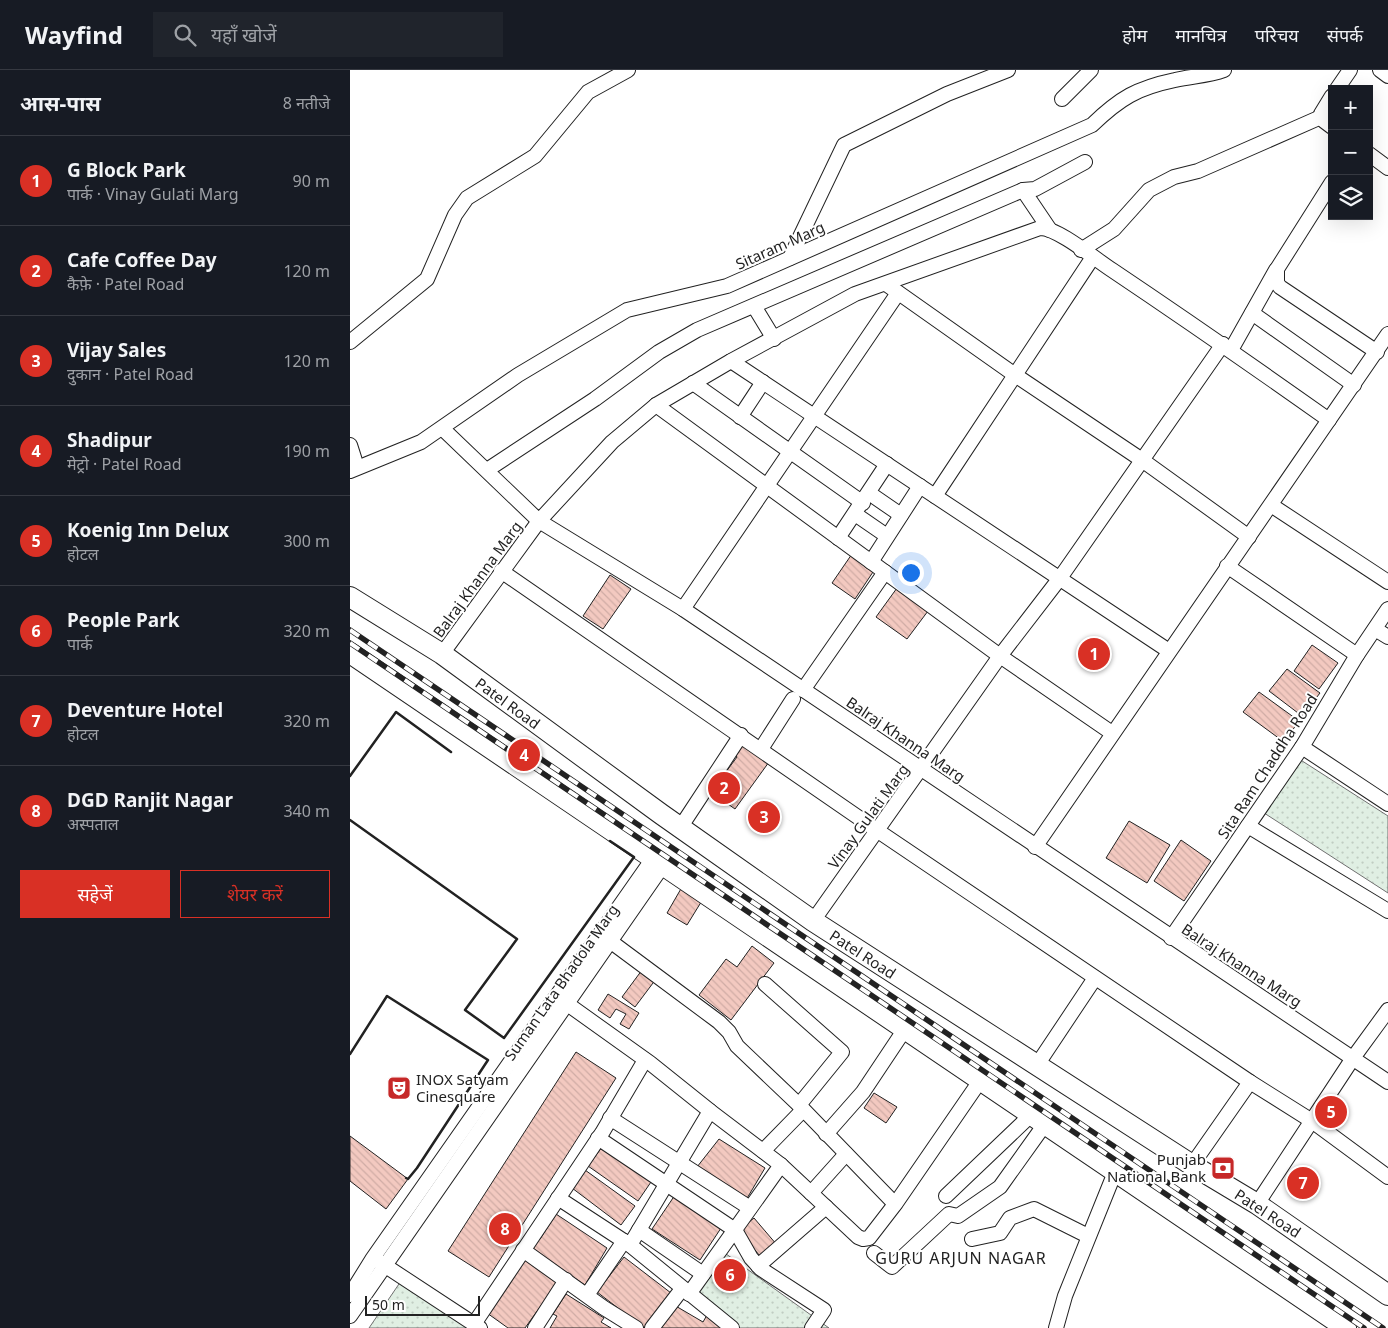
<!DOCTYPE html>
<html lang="hi">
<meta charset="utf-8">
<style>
body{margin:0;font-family:"Noto Sans","Noto Sans Devanagari",sans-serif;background:#20242c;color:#f1f3f6}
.controls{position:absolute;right:15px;top:15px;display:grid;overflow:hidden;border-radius:0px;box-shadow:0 5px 20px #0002}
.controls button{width:45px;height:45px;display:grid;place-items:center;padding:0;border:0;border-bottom:1px solid #363941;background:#171b24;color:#f1f3f6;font:25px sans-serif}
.scale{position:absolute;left:15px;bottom:12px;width:115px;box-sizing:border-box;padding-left:5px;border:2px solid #222;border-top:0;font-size:14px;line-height:18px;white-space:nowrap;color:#222;-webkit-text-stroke:4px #fff;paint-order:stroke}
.you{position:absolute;left:560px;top:502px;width:18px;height:18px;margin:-12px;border:4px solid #fff;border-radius:50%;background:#1a73e8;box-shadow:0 0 0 8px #1a73e833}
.badge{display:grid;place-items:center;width:32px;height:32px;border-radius:50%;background:#d93025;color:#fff;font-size:16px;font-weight:700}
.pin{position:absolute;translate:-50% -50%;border:2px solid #fff;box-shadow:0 1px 5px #0006}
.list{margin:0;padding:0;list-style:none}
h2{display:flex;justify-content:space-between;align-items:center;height:65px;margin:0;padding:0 20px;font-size:21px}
h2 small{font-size:16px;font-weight:400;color:#9ea1a6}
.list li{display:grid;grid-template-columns:32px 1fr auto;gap:15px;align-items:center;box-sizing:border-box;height:90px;padding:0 20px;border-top:1px solid #363941}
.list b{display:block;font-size:19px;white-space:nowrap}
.list p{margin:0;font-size:16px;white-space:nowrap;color:#9ea1a6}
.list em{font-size:16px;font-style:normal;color:#9ea1a6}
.actions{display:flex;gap:10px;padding:15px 20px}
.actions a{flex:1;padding:11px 0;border:1px solid #d93025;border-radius:0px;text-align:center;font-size:18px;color:#d93025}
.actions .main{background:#d93025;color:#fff}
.icon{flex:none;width:28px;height:28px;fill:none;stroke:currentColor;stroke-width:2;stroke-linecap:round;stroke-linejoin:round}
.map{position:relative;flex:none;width:1038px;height:1258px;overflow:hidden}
header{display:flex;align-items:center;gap:30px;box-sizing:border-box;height:70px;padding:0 25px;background:#171b24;border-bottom:1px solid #363941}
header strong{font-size:24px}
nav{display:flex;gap:28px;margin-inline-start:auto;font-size:18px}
.search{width:350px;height:45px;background:#20242c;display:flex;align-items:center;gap:12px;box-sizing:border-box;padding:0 18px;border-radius:0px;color:#9ea1a6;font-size:19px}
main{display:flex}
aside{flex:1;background:#171b24}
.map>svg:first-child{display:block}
</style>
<header>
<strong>Wayfind</strong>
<div class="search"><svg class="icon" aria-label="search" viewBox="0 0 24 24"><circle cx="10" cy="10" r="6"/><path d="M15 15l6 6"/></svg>यहाँ खोजें</div>
<nav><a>होम</a><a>मानचित्र</a><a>परिचय</a><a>संपर्क</a></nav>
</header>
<main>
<aside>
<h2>आस-पास<small>8 नतीजे</small></h2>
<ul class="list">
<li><span class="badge">1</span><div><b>G Block Park</b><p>पार्क · Vinay Gulati Marg</p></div><em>90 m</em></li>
<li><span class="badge">2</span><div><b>Cafe Coffee Day</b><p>कैफ़े · Patel Road</p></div><em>120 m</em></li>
<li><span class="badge">3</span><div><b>Vijay Sales</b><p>दुकान · Patel Road</p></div><em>120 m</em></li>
<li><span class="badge">4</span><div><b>Shadipur</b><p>मेट्रो · Patel Road</p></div><em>190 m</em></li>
<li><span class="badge">5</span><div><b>Koenig Inn Delux</b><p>होटल</p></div><em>300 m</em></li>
<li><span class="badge">6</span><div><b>People Park</b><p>पार्क</p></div><em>320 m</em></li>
<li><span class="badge">7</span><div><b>Deventure Hotel</b><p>होटल</p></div><em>320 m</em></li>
<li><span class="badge">8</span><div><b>DGD Ranjit Nagar</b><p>अस्पताल</p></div><em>340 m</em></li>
</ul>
<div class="actions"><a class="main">सहेजें</a><a>शेयर करें</a></div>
</aside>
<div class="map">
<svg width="1038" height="1258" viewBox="0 0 1038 1258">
<defs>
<pattern id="park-dots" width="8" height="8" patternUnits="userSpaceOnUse" patternTransform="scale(1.25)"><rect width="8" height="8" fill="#e0efe3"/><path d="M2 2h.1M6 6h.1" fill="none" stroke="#c0cdc2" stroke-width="1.8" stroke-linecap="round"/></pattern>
<pattern id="building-back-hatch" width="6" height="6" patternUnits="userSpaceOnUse" patternTransform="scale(1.25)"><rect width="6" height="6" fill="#f3c9c0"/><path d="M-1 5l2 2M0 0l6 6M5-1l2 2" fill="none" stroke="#d0aca5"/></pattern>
</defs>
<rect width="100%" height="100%" fill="#fff"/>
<!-- park -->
<g fill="url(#park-dots)" stroke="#6f6f6f">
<polygon points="946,687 1038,746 1038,823 911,741"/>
<polygon points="372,1181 479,1258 388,1258 340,1228"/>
<polygon points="51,1211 125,1258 19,1258"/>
</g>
<!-- building -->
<g fill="url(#building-back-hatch)" stroke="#222">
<polygon points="504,481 527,496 505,529 482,513"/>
<polygon points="260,505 281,519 253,559 233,546"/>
<polygon points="547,518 578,541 557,569 526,547"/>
<polygon points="962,575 988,593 969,619 944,601"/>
<polygon points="937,599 970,623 952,646 919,621"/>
<polygon points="909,622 949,651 934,672 893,642"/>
<polygon points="391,672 419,692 385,739 361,722 387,687 383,682"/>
<polygon points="779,751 820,775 797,813 756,788"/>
<polygon points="831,770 861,791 834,831 804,811"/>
<polygon points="332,817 353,829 337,855 317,843"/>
<polygon points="402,876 424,893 381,950 349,925 376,889 387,897"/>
<polygon points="292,900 306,909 285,937 272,927"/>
<polygon points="258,924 289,943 279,959 270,954 276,944 266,939 260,948 248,940"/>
<polygon points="226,982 266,1008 139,1207 98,1181"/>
<polygon points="524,1023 547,1037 536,1053 514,1038"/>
<polygon points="0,1066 58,1109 36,1139 0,1111"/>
<polygon points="369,1069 415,1098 396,1130 347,1097"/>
<polygon points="252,1077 301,1112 288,1131 238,1096"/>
<polygon points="235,1100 285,1136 271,1155 222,1118"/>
<polygon points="325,1125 373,1155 350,1190 302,1159"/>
<polygon points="206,1144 257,1178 235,1215 180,1178 187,1167 190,1169"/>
<polygon points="404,1148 427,1175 411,1187 388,1161"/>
<polygon points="274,1187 321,1223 294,1258 247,1222"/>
<polygon points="175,1189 208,1212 175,1258 158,1258 137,1243"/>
<polygon points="216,1224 254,1248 251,1252 261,1258 200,1258 207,1246 203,1244"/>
<polygon points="324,1235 353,1252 357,1245 379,1258 310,1258"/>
</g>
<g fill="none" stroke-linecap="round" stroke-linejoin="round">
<!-- minor casing -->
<g stroke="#222" stroke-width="16">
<g id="minor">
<polyline points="1030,0 1038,6"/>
<polyline points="987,19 1000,0"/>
<polyline points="982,26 971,44 974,51 982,57"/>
<polyline points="712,29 741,0"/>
<polyline points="1019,84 1038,98"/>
<polyline points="982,112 927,199 927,213 930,217 1027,282"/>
<polyline points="673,120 700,160"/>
<polyline points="731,180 764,159 799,120 824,107 848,101 971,47"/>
<polyline points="440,188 494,75 597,24 658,0"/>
<polyline points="536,214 665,305 792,390 899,467"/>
<polyline points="404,236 424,269"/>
<polyline points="902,243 1004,315"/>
<polyline points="0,272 77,209 105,145 117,128 185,86 238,22 278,0"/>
<polyline points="881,280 926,200"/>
<polyline points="381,291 819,581"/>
<polyline points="343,313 513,433"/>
<polyline points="306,335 650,586 762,663"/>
<polyline points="390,347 413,312"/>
<path d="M93,359L189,451L262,372L306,335L381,291L505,224L690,158C708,158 745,189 762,200C835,249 907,299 979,350"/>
<polyline points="0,375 7,397"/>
<polyline points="137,400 245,329 309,282 347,260 673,120 685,119 735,92"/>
<path d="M0,401L71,372L168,305L277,240L377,216L742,55C770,28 787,18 825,10C842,6 858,6 874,0"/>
<polyline points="519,423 551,445"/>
<polyline points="585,426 743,187"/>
<polyline points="921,435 1038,512"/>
<polyline points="505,444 537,466"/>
<polyline points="488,468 537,394"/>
<polyline points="521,492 570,416"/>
<polyline points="877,496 1007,585"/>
<polyline points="151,501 528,761 900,1012 962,1051 1038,1107"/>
<polyline points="333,539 548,223"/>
<polyline points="1025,559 1038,567"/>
<polyline points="92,584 189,451 333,539 1038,1012"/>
<polyline points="453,620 535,502"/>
<polyline points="952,677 1038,734"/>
<polyline points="411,679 443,629"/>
<polyline points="898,756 1038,841"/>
<polyline points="330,758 391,665"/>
<polyline points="685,777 1038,264"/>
<polyline points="463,851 650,586 710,508 873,274"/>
<polyline points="821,868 952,677 1007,585 1038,539"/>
<polyline points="260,871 369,952 379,962 387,976 449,1035 545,1134"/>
<polyline points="415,914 492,982 449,1035"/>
<polyline points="216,933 300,993 360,1041"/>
<polyline points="687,995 745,908"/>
<polyline points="260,1048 400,1138"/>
<polyline points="476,1064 513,1022 555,959"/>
<polyline points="248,1068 385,1160 401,1188 411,1199 474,1240 462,1258"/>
<polyline points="413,1081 453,1040"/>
<polyline points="842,1095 900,1012"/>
<polyline points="461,1123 496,1084"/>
<polyline points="596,1126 681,1045"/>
<polyline points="208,1128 280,1175 382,1258"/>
<polyline points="907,1134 1003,988 1038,940"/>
<polyline points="289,1160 353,1204"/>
<polyline points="622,1169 650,1163 660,1148 684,1139 738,1166"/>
<polyline points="280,1175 360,1041 431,1095 508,1167 513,1169 519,1168 546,1133 630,1011"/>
<polyline points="173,1180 254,1238 286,1258"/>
<polyline points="524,1183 542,1197 599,1144 608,1146 650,1117 695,1054"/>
<polyline points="28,1191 130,1258"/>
<polyline points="408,1196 476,1137"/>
<polyline points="339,1224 431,1095"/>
<polyline points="0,1225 23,1188 304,787"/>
<polyline points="237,1225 274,1171"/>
<polyline points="0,1246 314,794"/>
<polyline points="124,1254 252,1063 295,990"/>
<polyline points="185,1258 216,1210"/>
<polyline points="302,1258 332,1219"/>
<polyline points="706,1258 715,1226 765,1102"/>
</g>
</g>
<!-- secondary casing -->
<g stroke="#222" stroke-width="22">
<g id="secondary">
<polyline points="0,527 92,584 311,744 463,851 842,1095 907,1134 1038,1225"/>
<polyline points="0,583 996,1258"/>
</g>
</g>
<!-- minor -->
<use href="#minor" stroke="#fff" stroke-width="14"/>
<!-- secondary -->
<use href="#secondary" stroke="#fff" stroke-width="20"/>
<!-- rail casing -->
<g stroke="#222" stroke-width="5.5">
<g id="rail">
<polyline points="0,560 1033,1258"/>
<polyline points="0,573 1014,1258"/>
</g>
</g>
<!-- rail -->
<use href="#rail" stroke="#fff" stroke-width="4" stroke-dasharray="11" stroke-linecap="butt"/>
<!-- wall -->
<g stroke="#222" stroke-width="2.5">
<polyline points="0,706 46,642 101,682"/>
<polyline points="0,750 167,869 115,940 154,968 284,787 260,771"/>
<polyline points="0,984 37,926 138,990 67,1098 58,1109 56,1108"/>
</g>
</g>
<!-- icons -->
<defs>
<g id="theatre-square" transform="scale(1.25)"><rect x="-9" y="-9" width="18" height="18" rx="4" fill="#c62828" stroke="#fff"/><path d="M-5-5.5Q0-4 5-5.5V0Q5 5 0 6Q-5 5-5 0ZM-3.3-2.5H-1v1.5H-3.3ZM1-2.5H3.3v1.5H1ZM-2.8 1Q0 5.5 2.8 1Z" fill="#fff"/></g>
<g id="bank-square" transform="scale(1.25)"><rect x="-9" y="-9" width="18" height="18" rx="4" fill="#c62828" stroke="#fff"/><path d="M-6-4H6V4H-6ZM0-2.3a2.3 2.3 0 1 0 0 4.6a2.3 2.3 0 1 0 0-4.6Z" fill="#fff"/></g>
</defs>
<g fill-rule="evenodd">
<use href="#theatre-square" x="49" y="1018"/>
<use href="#bank-square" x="873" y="1098"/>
</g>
<g text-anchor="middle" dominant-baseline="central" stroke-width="4" stroke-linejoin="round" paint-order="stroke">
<!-- street labels -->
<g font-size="15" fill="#222" stroke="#fff">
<text transform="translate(430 175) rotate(-24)">Sitaram Marg</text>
<text transform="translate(127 509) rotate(-54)">Balraj Khanna Marg</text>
<text transform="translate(158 633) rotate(36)">Patel Road</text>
<text transform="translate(556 669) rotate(34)">Balraj Khanna Marg</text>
<text transform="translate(917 696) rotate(-57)">Sita Ram Chaddha Road</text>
<text transform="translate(518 746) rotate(-54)">Vinay Gulati Marg</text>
<text transform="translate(513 884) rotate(33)">Patel Road</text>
<text transform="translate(892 895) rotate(33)">Balraj Khanna Marg</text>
<text transform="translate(211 912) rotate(-55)">Suman Lata Bhadola Marg</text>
<text transform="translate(918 1143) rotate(33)">Patel Road</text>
</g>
<!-- poi labels -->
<g font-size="15" fill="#222" stroke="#fff" text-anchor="start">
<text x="66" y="1009">INOX Satyam<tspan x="66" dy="17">Cinesquare</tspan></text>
<text x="856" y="1089" text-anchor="end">Punjab<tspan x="856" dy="17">National Bank</tspan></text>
</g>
<!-- neighbourhood labels -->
<g font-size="16" letter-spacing="1" fill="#222" stroke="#fff">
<text x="611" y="1188">GURU ARJUN NAGAR</text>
</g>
</g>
</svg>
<div class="controls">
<button>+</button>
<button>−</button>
<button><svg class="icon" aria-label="layers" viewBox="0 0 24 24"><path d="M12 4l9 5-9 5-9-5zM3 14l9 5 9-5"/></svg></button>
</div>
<div class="scale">50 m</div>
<div class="you"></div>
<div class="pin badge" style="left:744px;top:584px">1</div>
<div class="pin badge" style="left:374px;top:718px">2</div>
<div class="pin badge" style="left:414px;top:747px">3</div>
<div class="pin badge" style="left:174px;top:685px">4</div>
<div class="pin badge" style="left:981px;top:1042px">5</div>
<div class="pin badge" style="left:380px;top:1205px">6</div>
<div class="pin badge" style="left:953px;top:1113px">7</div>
<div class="pin badge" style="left:155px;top:1159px">8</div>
</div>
</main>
